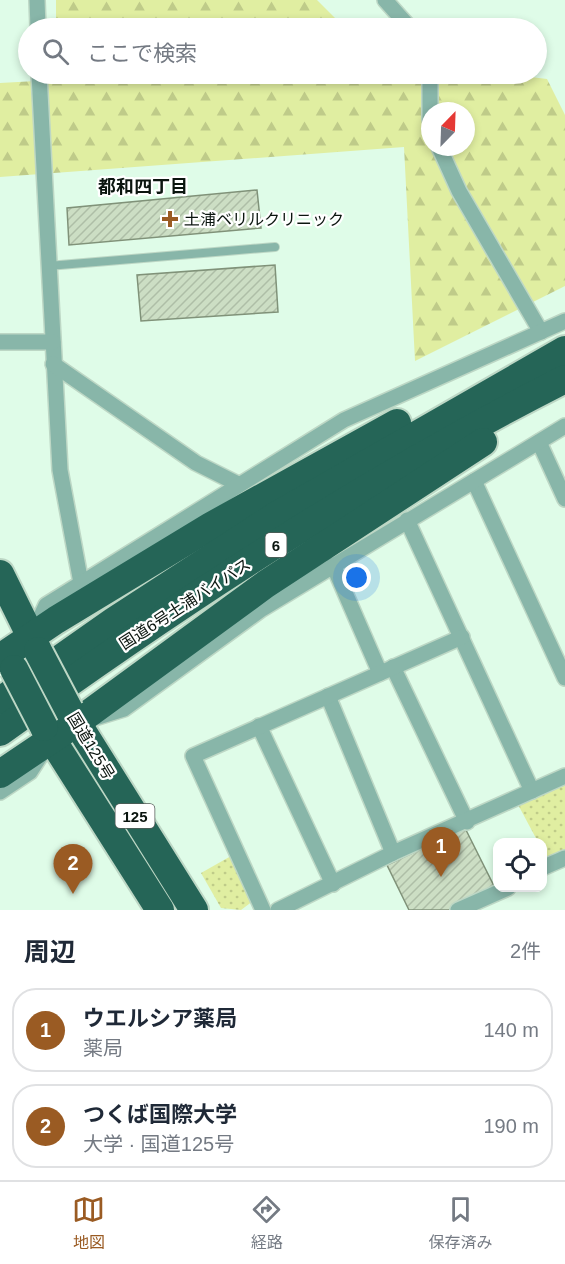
<!DOCTYPE html>
<html lang="ja">
<meta charset="utf-8">
<style>
body{margin:0;font-family:Arial,"Noto Sans JP",sans-serif;background:#f6f6f7;color:#1f2937}
.controls{position:absolute;right:18px;bottom:18px;display:grid;overflow:hidden;border-radius:12px;box-shadow:0 3px 9px #0003}
.controls button{width:54px;height:54px;display:grid;place-items:center;padding:0;border:0;border-bottom:2px solid #e0e1e3;background:#fff;color:#1f2937;font:30px sans-serif}
.compass{position:absolute;left:421px;top:102px;width:54px;height:54px;border-radius:50%;background:#fff;box-shadow:0 3px 9px #0003;rotate:23deg}
.you{position:absolute;left:357px;top:578px;width:21px;height:21px;margin:-15px;border:4px solid #fff;border-radius:50%;background:#1a73e8;box-shadow:0 0 0 9px #1a73e833}
.badge{display:grid;place-items:center;width:39px;height:39px;border-radius:50%;background:#9a5b23;color:#fff;font-size:20px;font-weight:700}
.pin{position:absolute;translate:-50% -50px;filter:drop-shadow(0 2px 3px #0008)}
.pin::after{content:'';position:absolute;top:32px;width:21px;height:18px;background:inherit;clip-path:polygon(0 0,100% 0,50% 100%)}
.list{margin:0;padding:0;list-style:none}
h2{display:flex;justify-content:space-between;align-items:center;height:78px;margin:0;padding:0 24px;font-size:26px}
h2 small{font-size:20px;font-weight:400;color:#747a83}
.list li{display:grid;grid-template-columns:39px 1fr auto;gap:18px;align-items:center;box-sizing:border-box;height:84px;margin:0 12px 12px;padding:0 12px;border:2px solid #e0e1e3;border-radius:24px}
.list b{display:block;font-size:22px;white-space:nowrap}
.list p{margin:0;font-size:20px;white-space:nowrap;color:#747a83}
.list em{font-size:20px;font-style:normal;color:#747a83}
.icon{flex:none;width:33px;height:33px;fill:none;stroke:currentColor;stroke-width:2;stroke-linecap:round;stroke-linejoin:round}
.map{position:relative;flex:none;width:565px;height:910px;overflow:hidden}
.search{position:absolute;background:#fff;box-shadow:0 3px 9px #0003;left:18px;right:18px;top:18px;height:66px;display:flex;align-items:center;gap:15px;box-sizing:border-box;padding:0 21px;border-radius:33px;color:#747a83;font-size:22px}
.sheet{height:270px;background:#fff}
nav{display:flex;justify-content:space-around;align-items:center;box-sizing:border-box;height:84px;border-top:2px solid #e0e1e3;background:#fff;font-size:16px;color:#747a83}
nav a{display:grid;justify-items:center;gap:3px}
nav .on{color:#9a5b23}
.map>svg:first-child{display:block}
</style>
<div class="map">
<svg width="565" height="910" viewBox="0 0 565 910">
<defs>
<pattern id="green-dots" width="8" height="8" patternUnits="userSpaceOnUse" patternTransform="scale(1.5)"><rect width="8" height="8" fill="#e0eea1"/><path d="M2 2h.1M6 6h.1" fill="none" stroke="#bfcb89" stroke-width="1.8" stroke-linecap="round"/></pattern>
<pattern id="forest-firs" width="22" height="20" patternUnits="userSpaceOnUse" patternTransform="scale(1.5)"><rect width="22" height="20" fill="#e0eea1"/><path d="M5 1l3.5 6h-7zM16 11l3.5 6h-7z" fill="#bfcb89"/></pattern>
<pattern id="building-hatch" width="6" height="6" patternUnits="userSpaceOnUse" patternTransform="scale(1.5)"><rect width="6" height="6" fill="#ccdec4"/><path d="M-1 1l2-2M0 6l6-6M5 7l2-2" fill="none" stroke="#aebea7"/></pattern>
</defs>
<rect width="100%" height="100%" fill="#dffce8"/>
<!-- green -->
<g fill="url(#green-dots)">
<polygon points="565,776 565,858 550,864 543,850 542,842 538,842 515,799"/>
<polygon points="231,856 253,901 241,910 221,908 201,873"/>
</g>
<!-- forest -->
<g fill="url(#forest-firs)" fill-rule="evenodd">
<polygon points="56,0 317,0 345,28 56,28"/>
<path d="M55,74H505L547,79L565,115V286L415,361L404,147L0,177V83L54,80ZM430,111H466V147H430Z"/>
</g>
<!-- building -->
<g fill="url(#building-hatch)" stroke="#809279" stroke-width="1.5">
<polygon points="257,190 261,228 69,245 67,208"/>
<polygon points="275,265 278,312 141,321 137,275"/>
<polygon points="465,828 496,890 450,910 409,910 387,865"/>
</g>
<g fill="none" stroke-linecap="round" stroke-linejoin="round">
<!-- lane casing -->
<g stroke="#bdd7c5" stroke-width="10">
<polyline id="lane" points="48,266 275,247"/>
</g>
<!-- street casing -->
<g stroke="#bdd7c5" stroke-width="18">
<g id="street">
<polyline points="37,0 38,28"/>
<polyline points="385,0 410,28"/>
<polyline points="39,74 60,470 81,583"/>
<polyline points="430,120 430,74"/>
<polyline points="439,147 459,191 541,332"/>
<polyline points="0,342 53,342"/>
<polyline points="53,364 196,463 238,484"/>
<polyline points="539,442 565,499"/>
<polyline points="474,481 565,678"/>
<polyline points="407,520 532,791"/>
<polyline points="333,565 380,673"/>
<polyline points="35,629 46,605 344,420 565,321"/>
<polyline points="393,667 467,822"/>
<polyline points="328,696 393,853"/>
<polyline points="98,717 124,709 262,609 565,426"/>
<polyline points="259,726 333,884"/>
<polyline points="0,792 30,772 41,755"/>
<polyline points="542,868 565,858"/>
<polyline points="263,910 193,756 462,637"/>
<polyline points="278,910 393,853 565,776"/>
<polyline points="458,910 508,888"/>
</g>
</g>
<!-- highway casing -->
<g stroke="#bdd7c5" stroke-width="32">
<g id="highway">
<polyline points="0,574 38,651"/>
<polyline points="0,658 56,620 211,526 397,423"/>
<polyline points="0,701 114,621 274,517 565,350"/>
<polyline points="69,710 194,910"/>
<polyline points="44,727 160,910"/>
<path d="M0,732C180,602 367,479 565,379"/>
<polyline points="0,774 76,723 266,584 483,442"/>
</g>
</g>
<!-- lane -->
<use href="#lane" stroke="#88b6a9" stroke-width="8"/>
<!-- street -->
<use href="#street" stroke="#88b6a9" stroke-width="15"/>
<!-- highway -->
<use href="#highway" stroke="#256557" stroke-width="28"/>
<!-- highway-bridge casing -->
<g stroke="#bdd7c5" stroke-width="32" stroke-linecap="butt">
<g id="highway-bridge">
<polyline points="38,651 69,710"/>
<polyline points="14,669 44,727"/>
</g>
</g>
<!-- highway-bridge -->
<use href="#highway-bridge" stroke="#256557" stroke-width="28"/>
</g>
<!-- markers -->
<path fill="#9a5b23" stroke="#fff" stroke-width="2" d="M167 210h6v6h6v6h-6v6h-6v-6h-6v-6h6z"/>
<g text-anchor="middle" dominant-baseline="central" stroke-width="4.5" stroke-linejoin="round" paint-order="stroke">
<!-- shield labels -->
<g fill="#fff" stroke="#545b57" stroke-width="1.5">
<rect x="265.5" y="533" width="21" height="24" rx="4.5"/>
<rect x="115.5" y="804" width="39" height="24" rx="4.5"/>
</g>
<g font-size="15" font-weight="bold" fill="#0b150f">
<text x="276" y="545">6</text>
<text x="135" y="816">125</text>
</g>
<!-- poi labels -->
<g font-size="16" fill="#0b150f" stroke="#fff" text-anchor="start">
<text x="184" y="219">土浦ベリルクリニック</text>
</g>
<!-- street labels -->
<g font-size="16" fill="#0b150f" stroke="#fff">
<text transform="translate(185 604) rotate(-33)">国道6号土浦バイパス</text>
<text transform="translate(91 746) rotate(59)">国道125号</text>
</g>
<!-- neighbourhood labels -->
<g font-size="18" font-weight="bold" fill="#0b150f" stroke="#fff">
<text x="143" y="187">都和四丁目</text>
</g>
</g>
</svg>
<div class="controls">
<button><svg class="icon" aria-label="locate" viewBox="0 0 24 24"><circle cx="12" cy="12" r="6"/><path d="M12 2v4M12 18v4M2 12h4M18 12h4"/></svg></button>
</div>
<svg class="compass" viewBox="-18 -18 36 36"><path d="M0-13l5 13h-10z" fill="#e53935"/><path d="M0 13l5-13h-10z" fill="#747a83"/></svg>
<div class="you"></div>
<div class="pin badge" style="left:441px;top:877px">1</div>
<div class="pin badge" style="left:73px;top:894px">2</div>
<div class="search"><svg class="icon" aria-label="search" viewBox="0 0 24 24"><circle cx="10" cy="10" r="6"/><path d="M15 15l6 6"/></svg>ここで検索</div>
</div>
<section class="sheet">
<h2>周辺<small>2件</small></h2>
<ul class="list">
<li><span class="badge">1</span><div><b>ウエルシア薬局</b><p>薬局</p></div><em>140 m</em></li>
<li><span class="badge">2</span><div><b>つくば国際大学</b><p>大学 · 国道125号</p></div><em>190 m</em></li>
</ul>
</section>
<nav>
<a class="on"><svg class="icon" aria-label="map" viewBox="0 0 24 24"><path d="M3 6l6-2 6 2 6-2v14l-6 2-6-2-6 2zM9 4v14M15 6v14"/></svg>地図</a>
<a><svg class="icon" aria-label="directions" viewBox="0 0 24 24"><path d="M12 3l9 9-9 9-9-9zM9 14v-3h6M13 9l2 2-2 2"/></svg>経路</a>
<a><svg class="icon" aria-label="saved" viewBox="0 0 24 24"><path d="M7 4h10v16l-5-4-5 4z"/></svg>保存済み</a>
</nav>
